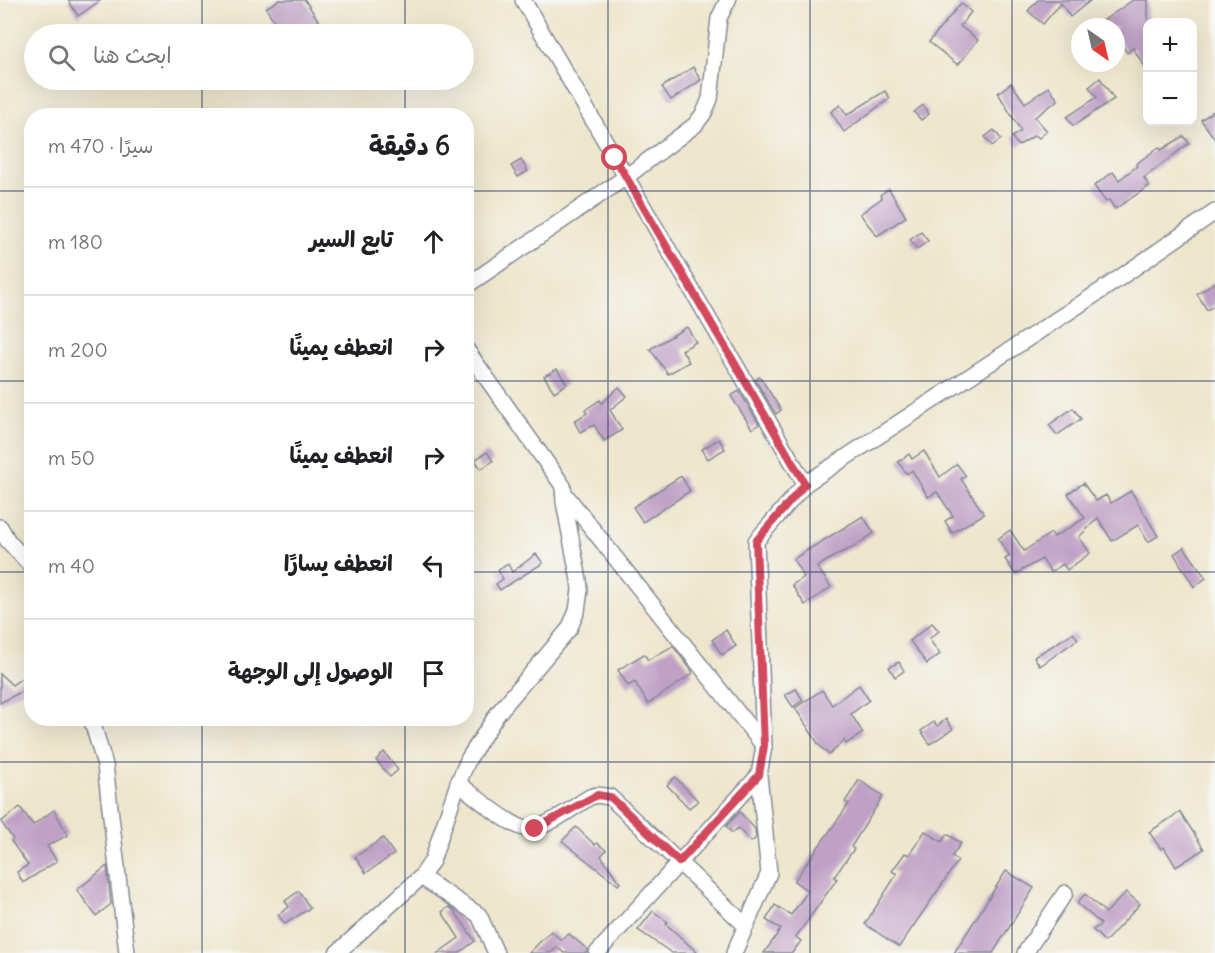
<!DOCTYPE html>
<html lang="ar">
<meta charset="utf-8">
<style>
body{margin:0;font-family:Delius,"Playpen Sans Arabic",sans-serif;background:#f6f6f6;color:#202124;direction:rtl}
.controls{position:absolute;right:18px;top:18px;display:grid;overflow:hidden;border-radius:12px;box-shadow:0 6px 24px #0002}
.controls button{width:54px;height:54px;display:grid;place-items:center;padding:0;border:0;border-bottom:2px solid #e0e0e0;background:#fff;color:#202124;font:30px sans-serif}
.compass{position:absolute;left:1071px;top:18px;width:54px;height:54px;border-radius:50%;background:#fff;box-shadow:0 6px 24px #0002;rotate:146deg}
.stop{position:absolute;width:18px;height:18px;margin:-14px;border:4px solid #d1495b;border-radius:50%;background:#fff}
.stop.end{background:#d1495b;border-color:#fff;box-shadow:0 2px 6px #0008}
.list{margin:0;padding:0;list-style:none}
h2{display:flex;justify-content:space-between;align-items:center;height:78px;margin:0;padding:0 24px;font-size:26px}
h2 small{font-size:20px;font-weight:400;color:#757577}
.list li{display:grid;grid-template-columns:39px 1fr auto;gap:18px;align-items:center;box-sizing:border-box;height:108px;padding:0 24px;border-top:2px solid #e0e0e0}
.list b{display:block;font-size:22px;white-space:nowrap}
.list em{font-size:20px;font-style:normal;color:#757577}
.icon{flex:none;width:33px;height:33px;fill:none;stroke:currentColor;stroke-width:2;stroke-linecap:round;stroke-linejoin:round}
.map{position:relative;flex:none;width:1215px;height:953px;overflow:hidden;direction:ltr}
.search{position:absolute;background:#fff;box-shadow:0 6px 24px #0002;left:24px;top:24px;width:450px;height:66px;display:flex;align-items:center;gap:15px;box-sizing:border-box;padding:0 21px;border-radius:33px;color:#757577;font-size:22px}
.panel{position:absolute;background:#fff;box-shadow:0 6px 24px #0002;left:24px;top:108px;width:450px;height:618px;border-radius:24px;direction:rtl}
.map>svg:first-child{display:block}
</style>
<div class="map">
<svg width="1215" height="953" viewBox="0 0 1215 953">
<rect width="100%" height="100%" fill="#f6f6f2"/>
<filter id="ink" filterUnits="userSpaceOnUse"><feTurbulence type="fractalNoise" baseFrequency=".0167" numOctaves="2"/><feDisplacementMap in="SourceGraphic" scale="12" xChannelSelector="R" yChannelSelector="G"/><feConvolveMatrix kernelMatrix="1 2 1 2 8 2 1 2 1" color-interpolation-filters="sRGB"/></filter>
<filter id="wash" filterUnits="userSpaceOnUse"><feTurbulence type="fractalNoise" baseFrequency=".008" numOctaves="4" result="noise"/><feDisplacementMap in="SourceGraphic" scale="24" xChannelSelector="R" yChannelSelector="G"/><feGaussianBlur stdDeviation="1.35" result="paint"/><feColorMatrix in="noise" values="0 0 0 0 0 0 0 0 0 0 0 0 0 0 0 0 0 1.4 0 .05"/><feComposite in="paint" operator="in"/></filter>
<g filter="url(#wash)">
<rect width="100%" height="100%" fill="#eee6cc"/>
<g id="blocks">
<!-- building -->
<g fill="#c0a0c6">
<polygon points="68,0 101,0 78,16"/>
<polygon points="279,0 305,0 320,23 302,34 282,34 266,8"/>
<polygon points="1038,0 1091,0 1070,17 1061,3 1043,24 1028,11"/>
<polygon points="1133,0 1148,0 1148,72 1133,48 1127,53 1116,36 1116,27 1094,27"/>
<polygon points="961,3 971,12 960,26 978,40 958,65 929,42"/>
<polygon points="693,67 701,80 671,100 662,87"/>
<polygon points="1100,78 1114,99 1073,126 1067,117 1097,97 1089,87"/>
<polygon points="1011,83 1025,103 1049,87 1058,100 1035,117 1047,131 1039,138 1035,135 1018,146 1012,137 1021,131 998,93"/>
<polygon points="885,91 890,98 844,132 831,112 840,105 847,115"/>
<polygon points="923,105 929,114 921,120 914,112"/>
<polygon points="1215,110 1215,139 1201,120"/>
<polygon points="994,130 1001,139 992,146 985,137"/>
<polygon points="1184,136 1189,143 1144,178 1149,186 1115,209 1109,200 1106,202 1094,186 1113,172 1119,180 1137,166 1136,164 1159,147 1161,150"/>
<polygon points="521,160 528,171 518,177 511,166"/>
<polygon points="889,189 906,217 877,236 860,214 882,198 880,195"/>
<polygon points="921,232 928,241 917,249 910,240"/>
<polygon points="1215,282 1215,305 1207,310 1197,294"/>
<polygon points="687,327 696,342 682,350 689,362 668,374 650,349"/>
<polygon points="557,369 567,384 554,392 544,376"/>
<polygon points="760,377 781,410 776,414 755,380"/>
<polygon points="619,387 627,396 610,410 622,430 604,441 594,425 580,432 574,421 587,413 585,410 600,400 602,403"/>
<polygon points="739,391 759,424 752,429 731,396"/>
<polygon points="1073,408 1081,419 1057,435 1049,425"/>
<polygon points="719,439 725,449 708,459 702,449"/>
<polygon points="924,451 940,477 957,464 966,476 961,479 984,514 952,533 945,521 953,516 937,492 928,497 912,470 907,474 898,462 909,454 912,459"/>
<polygon points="487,452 493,461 481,469 475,460"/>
<polygon points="681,476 690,491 643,522 633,507"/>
<polygon points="1083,483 1096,501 1106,495 1111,503 1131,491 1158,536 1148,542 1138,525 1112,541 1098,518 1079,537 1090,553 1067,570 1063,564 1051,572 1042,559 1015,574 1005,559 1010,556 998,539 1010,530 1024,551 1051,533 1054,537 1085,518 1068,494"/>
<polygon points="863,516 874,533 854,547 838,554 817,567 831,587 805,605 792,585 804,577 793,559"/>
<polygon points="1184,547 1206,578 1194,587 1174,554"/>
<polygon points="536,554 543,563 500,590 496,584 503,579 498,570 508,564 512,572"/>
<polygon points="932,623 939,631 929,639 940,654 927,664 910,641"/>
<polygon points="726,630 736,646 722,655 712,640"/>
<polygon points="1073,633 1078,639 1040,666 1034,657"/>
<polygon points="673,646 692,671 692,674 648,704 635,682 628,686 618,670 644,654 648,660"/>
<polygon points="899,662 904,671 895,677 889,667"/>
<polygon points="32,671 32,686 0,703 0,674 12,685"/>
<polygon points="859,685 869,700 851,714 863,733 846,744 844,740 829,755 819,745 795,708 822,690 832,705"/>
<polygon points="796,689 803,700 793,707 785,695"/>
<polygon points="946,719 953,729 930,744 921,731 934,722 937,726"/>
<polygon points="384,752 398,770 390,777 376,760"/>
<polygon points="675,777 698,801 689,808 667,785"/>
<polygon points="859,780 883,796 851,847 854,849 834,877 837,879 796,937 801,941 792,953 764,953 781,929 766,920 775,905 791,915 808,891 794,881 849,804 845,802"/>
<polygon points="20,807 33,825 54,810 68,835 47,846 57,861 23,883 17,872 28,865 11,841 13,839 1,822"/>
<polygon points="740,812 755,829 756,838 751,842 738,828 732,833 726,826"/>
<polygon points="1180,812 1204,849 1176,867 1164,847 1161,849 1149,832"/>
<polygon points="576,827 595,845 597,843 606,850 601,856 620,883 618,885 562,841"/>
<polygon points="925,831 942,842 947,834 961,843 952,856 958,861 899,947 865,924 897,874 892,871 905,853 909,855"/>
<polygon points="383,838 394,854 366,873 355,857"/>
<polygon points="107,866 111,904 96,916 77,890"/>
<polygon points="1006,871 1034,888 993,953 954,953"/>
<polygon points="299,891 310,908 285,924 278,915 289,907 285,901"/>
<polygon points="1126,892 1140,904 1105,942 1093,930 1101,924 1077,903 1085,894 1106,913"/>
<polygon points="449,907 454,910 475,941 459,953 438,953 459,938 442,912"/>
<polygon points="653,911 668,922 666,924 698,953 672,953 638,930"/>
<polygon points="551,931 561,940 569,934 588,950 587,953 564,953 557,947 551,953 529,953"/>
</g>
</g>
</g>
<g filter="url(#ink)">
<use href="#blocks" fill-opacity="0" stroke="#848a95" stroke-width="1.5"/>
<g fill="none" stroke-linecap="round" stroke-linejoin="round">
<!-- minor casing -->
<g stroke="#848a95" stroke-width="18">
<g id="minor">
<polyline points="523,0 805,484"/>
<polyline points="466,286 626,177 695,125 704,113 710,99 719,18 728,0"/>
<polyline points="564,493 764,746"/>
<polyline points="0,527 8,541 32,567"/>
<polyline points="91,718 105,765 127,953"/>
<path d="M458,783C473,794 515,832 532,829C549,826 575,806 590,797L597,795L610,797L745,925"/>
<polyline points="421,877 479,915 496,953"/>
<polyline points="337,953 421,877 432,861 458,783 469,758 498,713 569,629 577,611 580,590 579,580 564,502 563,486 466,349"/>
<polyline points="597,953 759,775"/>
<polyline points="734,953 769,873 759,775 764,746 756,541 805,484 1102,290 1215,212"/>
<polyline points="1025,953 1065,893"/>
</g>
</g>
<!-- minor -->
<use href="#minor" stroke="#fff" stroke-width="15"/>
</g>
</g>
<g fill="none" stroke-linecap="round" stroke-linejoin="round" filter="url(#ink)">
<!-- route -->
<polyline stroke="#d1495b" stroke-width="8" points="535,829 597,795 610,797 616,802 679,862 759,775 764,746 756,541 805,484 615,158"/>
</g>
<!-- grid -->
<path fill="none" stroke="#1b2f5e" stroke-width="1.5" stroke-opacity="0.55" d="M202,0V34M405,0V34M608,0V953M810,0V953M1012,0V953M202,80V116M405,80V116M0,191H32M466,191H1215M0,381H32M466,381H1215M0,572H32M466,572H1215M202,718V953M405,718V953M0,762H1215"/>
</svg>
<div class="controls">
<button>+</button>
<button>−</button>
</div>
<svg class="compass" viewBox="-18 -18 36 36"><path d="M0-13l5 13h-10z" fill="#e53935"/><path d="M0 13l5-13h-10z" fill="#757577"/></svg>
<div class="stop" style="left:615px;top:158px"></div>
<div class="stop end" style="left:535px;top:829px"></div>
<div class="search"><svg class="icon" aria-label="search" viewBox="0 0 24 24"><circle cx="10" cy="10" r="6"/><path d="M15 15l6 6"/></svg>ابحث هنا</div>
<section class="panel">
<h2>6 دقيقة<small>سيرًا · 470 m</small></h2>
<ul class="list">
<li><svg class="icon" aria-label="ahead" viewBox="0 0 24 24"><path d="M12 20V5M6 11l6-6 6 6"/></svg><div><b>تابع السير</b></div><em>180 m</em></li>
<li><svg class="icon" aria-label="right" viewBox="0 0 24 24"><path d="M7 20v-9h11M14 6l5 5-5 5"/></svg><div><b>انعطف يمينًا</b></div><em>200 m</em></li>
<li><svg class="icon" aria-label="right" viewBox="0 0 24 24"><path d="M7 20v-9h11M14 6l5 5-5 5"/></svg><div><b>انعطف يمينًا</b></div><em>50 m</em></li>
<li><svg class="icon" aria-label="left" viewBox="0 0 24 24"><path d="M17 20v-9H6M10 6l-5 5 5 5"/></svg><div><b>انعطف يسارًا</b></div><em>40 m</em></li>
<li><svg class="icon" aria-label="arrive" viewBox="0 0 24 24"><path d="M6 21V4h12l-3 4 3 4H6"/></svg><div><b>الوصول إلى الوجهة</b></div></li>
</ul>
</section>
</div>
